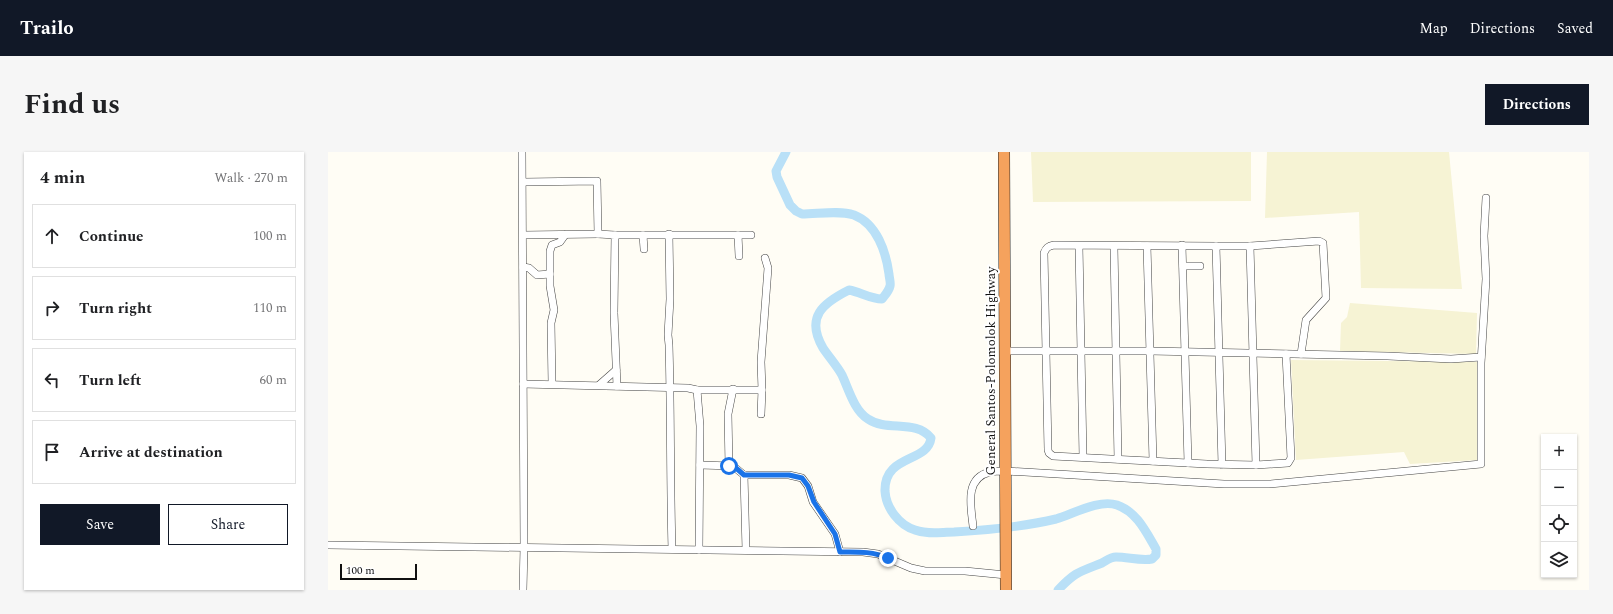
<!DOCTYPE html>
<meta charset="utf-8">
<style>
body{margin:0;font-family:Spectral,serif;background:#f6f6f6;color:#202124}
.controls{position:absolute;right:12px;bottom:12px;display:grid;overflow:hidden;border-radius:0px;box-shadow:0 1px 3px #0004}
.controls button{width:36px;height:36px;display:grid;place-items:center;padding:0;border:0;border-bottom:1px solid #e0e0e0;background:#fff;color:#202124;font:20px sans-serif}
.scale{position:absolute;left:12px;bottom:10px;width:77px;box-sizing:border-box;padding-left:4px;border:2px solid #111;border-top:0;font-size:11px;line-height:14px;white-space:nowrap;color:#111;-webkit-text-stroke:3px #fff;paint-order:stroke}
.stop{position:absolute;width:12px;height:12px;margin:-9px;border:3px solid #1a73e8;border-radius:50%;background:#fff}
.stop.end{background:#1a73e8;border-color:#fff;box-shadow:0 1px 4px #0008}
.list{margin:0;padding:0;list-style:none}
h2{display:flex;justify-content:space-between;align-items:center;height:52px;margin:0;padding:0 16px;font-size:17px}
h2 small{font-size:13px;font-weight:400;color:#757577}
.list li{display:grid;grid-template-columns:26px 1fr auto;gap:12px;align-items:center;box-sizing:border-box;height:64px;margin:0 8px 8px;padding:0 8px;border:1px solid #e0e0e0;border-radius:0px}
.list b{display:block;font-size:15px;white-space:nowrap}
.list em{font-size:13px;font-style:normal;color:#757577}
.actions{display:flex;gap:8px;padding:12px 16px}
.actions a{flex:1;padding:9px 0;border:1px solid #111827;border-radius:0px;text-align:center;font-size:14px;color:#111827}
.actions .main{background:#111827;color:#fff}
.icon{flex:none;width:22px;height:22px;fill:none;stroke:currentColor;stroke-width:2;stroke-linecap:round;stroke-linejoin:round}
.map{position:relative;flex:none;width:1261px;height:438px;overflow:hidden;border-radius:0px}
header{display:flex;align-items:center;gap:24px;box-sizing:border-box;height:56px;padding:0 20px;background:#111827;color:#fff}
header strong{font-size:19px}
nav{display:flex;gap:22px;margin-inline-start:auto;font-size:14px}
.intro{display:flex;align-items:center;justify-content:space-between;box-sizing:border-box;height:96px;padding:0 24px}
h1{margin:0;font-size:28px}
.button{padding:10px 18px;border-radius:0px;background:#111827;color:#fff;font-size:14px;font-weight:700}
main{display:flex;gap:24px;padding:0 24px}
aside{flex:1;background:#fff;border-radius:0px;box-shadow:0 1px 3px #0004}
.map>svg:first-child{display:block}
</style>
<header>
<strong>Trailo</strong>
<nav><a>Map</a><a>Directions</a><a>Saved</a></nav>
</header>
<div class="intro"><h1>Find us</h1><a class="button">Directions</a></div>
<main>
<aside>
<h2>4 min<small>Walk · 270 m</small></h2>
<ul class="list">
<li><svg class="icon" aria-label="ahead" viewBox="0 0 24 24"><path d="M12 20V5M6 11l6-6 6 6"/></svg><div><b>Continue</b></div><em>100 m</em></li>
<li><svg class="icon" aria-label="right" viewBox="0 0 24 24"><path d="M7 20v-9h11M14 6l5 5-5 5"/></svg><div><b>Turn right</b></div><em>110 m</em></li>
<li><svg class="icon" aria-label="left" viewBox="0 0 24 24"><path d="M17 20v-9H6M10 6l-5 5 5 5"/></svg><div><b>Turn left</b></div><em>60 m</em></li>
<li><svg class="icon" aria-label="arrive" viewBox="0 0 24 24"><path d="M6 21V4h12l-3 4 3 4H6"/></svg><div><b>Arrive at destination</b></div></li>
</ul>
<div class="actions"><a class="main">Save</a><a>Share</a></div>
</aside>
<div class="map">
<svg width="1261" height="438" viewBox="0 0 1261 438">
<rect width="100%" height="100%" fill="#fffdf5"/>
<!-- farmland -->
<g fill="#f6f3d4">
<polygon points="703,0 923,0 923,49 705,50"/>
<polygon points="939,0 1121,0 1134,137 1033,136 1031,60 937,66"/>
<polygon points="1022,151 1149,161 1148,202 1012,199 1013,171 1019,165"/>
<polygon points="963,208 1151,210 1149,308 1082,312 1076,300 968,308"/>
</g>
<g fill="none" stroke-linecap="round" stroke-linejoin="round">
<!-- river -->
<path stroke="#b9e0f7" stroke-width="9" d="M458,0L448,19L449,25L462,53L468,59L474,62C490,62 511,58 526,63C549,72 558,100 561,122C561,125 563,131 562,134C561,139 557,143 554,147C543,147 532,140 521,138C495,151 477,165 495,196C501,205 509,214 514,223C521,238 526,258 540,267C559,280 588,267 603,286C600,311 556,302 557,339C558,356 571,373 587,378C600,383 613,380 626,380C660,378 694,375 728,367C745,362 771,347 789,353C809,360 818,380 828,397V403L824,407C812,409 800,405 788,405C782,405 778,409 774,411C751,420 747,420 730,438"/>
<!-- minor casing -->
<g stroke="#444" stroke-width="8">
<g id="minor">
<polyline points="194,0 196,395 195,438"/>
<polyline points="195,30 269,29 270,82 195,83"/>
<polyline points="270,82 287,83 286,161 289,234"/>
<path d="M341,82L342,147L340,183L341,193C343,261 342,329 344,397"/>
<polyline points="287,83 423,83"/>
<polyline points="315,83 316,97"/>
<polyline points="410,83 411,104"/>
<polyline points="854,93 860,311"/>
<polyline points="751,94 755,305"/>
<polyline points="819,94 825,309"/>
<polyline points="888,94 922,94 991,89 995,91 998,146 978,168 973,202"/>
<polyline points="922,94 928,313"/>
<polyline points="786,95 790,307"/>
<polyline points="855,114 872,114"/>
<polyline points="195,115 201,116 209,123 222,122"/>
<polyline points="677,199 822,199 1060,204 1123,207 1153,205"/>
<polyline points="195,232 360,236 369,238 372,274 371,398"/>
<polyline points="224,232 223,171 226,158 222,134 222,99 224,93 232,90 237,83"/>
<polyline points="271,233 288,218"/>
<polyline points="369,238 434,238 433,262"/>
<polyline points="434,238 433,210 440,116 437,106"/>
<polyline points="372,313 405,314 416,323 418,398"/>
<path d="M894,313L888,94L726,93C720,94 718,96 716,101L720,298L721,301L725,304L879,312L928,313L960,311L963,306L958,202"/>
<polyline points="401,314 400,262 405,237"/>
<polyline points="416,323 461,323 474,326 480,334 485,350 507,382 512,400"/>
<path d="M645,374C643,355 636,326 662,320C667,319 672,319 678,319L896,332H941L1153,312V211L1158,127L1156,84L1158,46"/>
<polyline points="0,393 535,400 550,402 583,416 597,419 637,419 678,423"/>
</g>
</g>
<!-- highway casing -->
<g stroke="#222" stroke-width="12">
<polyline id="highway" points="676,0 678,438"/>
</g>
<!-- minor -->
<use href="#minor" stroke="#fff" stroke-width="7"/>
<!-- highway -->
<use href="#highway" stroke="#f5a25d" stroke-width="11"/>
</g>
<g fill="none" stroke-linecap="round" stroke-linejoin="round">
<!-- route -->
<path stroke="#1a73e8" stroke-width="5" d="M401,314L408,316L416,323H461L474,326L480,334L486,350L507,382L512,400C529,400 544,399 560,406"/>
</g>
<g text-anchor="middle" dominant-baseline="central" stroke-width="4" stroke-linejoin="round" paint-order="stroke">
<!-- street labels -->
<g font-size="13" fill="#111" stroke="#fff">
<text transform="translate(663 219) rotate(-90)">General Santos-Polomolok Highway</text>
</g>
</g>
</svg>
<div class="controls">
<button>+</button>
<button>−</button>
<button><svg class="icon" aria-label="locate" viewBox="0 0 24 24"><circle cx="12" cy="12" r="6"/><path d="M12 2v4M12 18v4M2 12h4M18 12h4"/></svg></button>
<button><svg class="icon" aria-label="layers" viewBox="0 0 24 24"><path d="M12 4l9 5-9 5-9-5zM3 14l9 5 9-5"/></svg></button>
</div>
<div class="scale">100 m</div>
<div class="stop" style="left:401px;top:314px"></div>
<div class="stop end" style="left:560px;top:406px"></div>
</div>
</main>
